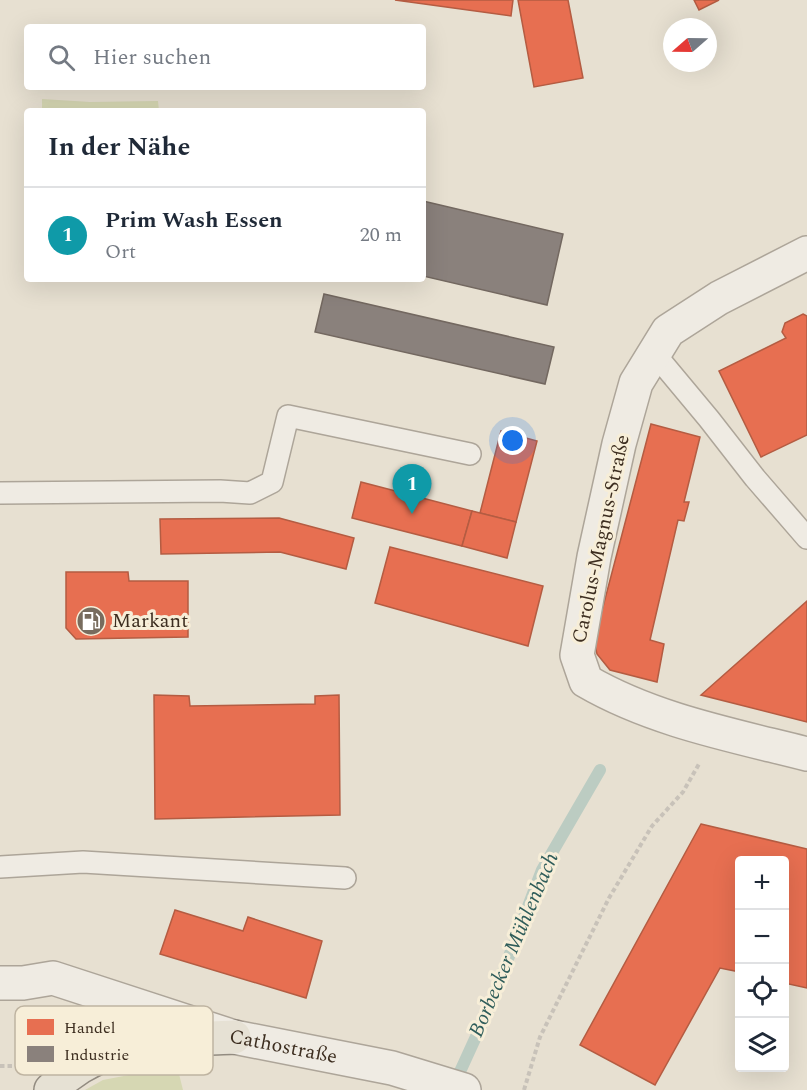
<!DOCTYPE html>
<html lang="de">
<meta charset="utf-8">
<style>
body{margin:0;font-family:Spectral,serif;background:#f2f2f3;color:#1f2937}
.controls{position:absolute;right:18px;bottom:18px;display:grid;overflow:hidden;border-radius:6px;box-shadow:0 6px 24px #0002}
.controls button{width:54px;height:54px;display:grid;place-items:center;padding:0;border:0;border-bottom:2px solid #e0e1e3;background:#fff;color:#1f2937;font:30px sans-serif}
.compass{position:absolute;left:663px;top:18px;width:54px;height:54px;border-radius:50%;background:#fff;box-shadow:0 6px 24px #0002;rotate:250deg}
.you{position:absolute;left:513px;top:441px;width:21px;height:21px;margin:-15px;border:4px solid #fff;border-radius:50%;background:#1a73e8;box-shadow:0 0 0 9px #1a73e833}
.badge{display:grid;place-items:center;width:39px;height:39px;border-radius:50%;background:#db2777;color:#fff;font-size:20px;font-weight:700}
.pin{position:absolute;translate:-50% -50px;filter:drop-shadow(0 2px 3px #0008)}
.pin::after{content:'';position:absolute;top:32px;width:21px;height:18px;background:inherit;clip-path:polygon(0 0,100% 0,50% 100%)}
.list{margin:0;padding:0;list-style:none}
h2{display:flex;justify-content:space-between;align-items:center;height:78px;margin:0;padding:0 24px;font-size:26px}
h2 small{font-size:20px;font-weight:400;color:#747a83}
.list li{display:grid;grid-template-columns:39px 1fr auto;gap:18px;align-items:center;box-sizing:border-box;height:96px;padding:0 24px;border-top:2px solid #e0e1e3}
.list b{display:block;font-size:22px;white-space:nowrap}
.list p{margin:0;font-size:20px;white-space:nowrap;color:#747a83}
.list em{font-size:20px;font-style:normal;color:#747a83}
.icon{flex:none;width:33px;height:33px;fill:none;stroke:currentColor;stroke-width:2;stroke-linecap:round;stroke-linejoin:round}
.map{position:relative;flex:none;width:807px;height:1090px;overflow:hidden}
.search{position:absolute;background:#fff;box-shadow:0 6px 24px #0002;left:24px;top:24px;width:402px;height:66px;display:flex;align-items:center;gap:15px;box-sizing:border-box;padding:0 21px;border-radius:6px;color:#747a83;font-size:22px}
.panel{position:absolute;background:#fff;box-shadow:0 6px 24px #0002;left:24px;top:108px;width:402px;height:174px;border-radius:6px}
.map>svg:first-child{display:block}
</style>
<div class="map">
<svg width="807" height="1090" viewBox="0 0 807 1090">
<rect width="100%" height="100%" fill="#e7e0d1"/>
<!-- green -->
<g fill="#d6d7b3">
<polygon points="42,99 90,102 158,101 159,111 42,111"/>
<polygon points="165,1068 179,1074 183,1090 85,1090 103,1080"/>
</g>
<!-- shops -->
<g fill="#e76f51" stroke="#b45c42" stroke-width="1.5">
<polygon points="395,0 513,0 511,16"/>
<polygon points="518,0 568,0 583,78 534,87"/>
<polygon points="694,0 719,0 699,10"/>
<polygon points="803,314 807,316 807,435 761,457 719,371 786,338 782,332 785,323"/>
<polygon points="651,424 700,437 684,502 689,502 684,521 678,520 650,640 664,644 657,682 610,670 597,654 594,641"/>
<polygon points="501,431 537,441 516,522 480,513"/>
<polygon points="361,482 472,511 462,546 352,518"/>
<polygon points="472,511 516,522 507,558 462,546"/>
<polygon points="279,518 354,538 346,569 280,552 161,554 160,519"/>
<polygon points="390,547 543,586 528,646 375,603"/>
<polygon points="66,572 128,572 129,581 188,581 188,637 76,639 66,628"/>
<polygon points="807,601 807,722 701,695"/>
<polygon points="154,695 189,696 190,706 315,704 315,696 339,695 340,815 155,819"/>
<polygon points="701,824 807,849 807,988 784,983 784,860 740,860 740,972 720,968 655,1085 580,1045"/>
<polygon points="175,910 243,931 248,917 322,941 306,998 160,954"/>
</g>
<!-- industry -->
<g fill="#8a817c" stroke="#736860" stroke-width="1.5">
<polygon points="423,201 563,234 547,305 423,276"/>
<polygon points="324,294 554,347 545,384 315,332"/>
</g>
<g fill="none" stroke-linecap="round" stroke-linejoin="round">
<!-- stream -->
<polyline stroke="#bcccc2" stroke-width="12" points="453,1087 490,1006 542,870 600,770"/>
<!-- service casing -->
<g stroke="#ada599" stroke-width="24">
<g id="service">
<polyline points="654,353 709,419 755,478 807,538"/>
<polyline points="0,493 220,491 250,493 272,482 288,416 470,454"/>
<polyline points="0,867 83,862 345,878"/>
</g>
</g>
<!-- minor casing -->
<g stroke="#ada599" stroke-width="36">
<g id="minor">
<path d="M807,253L719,298L668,331L636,383L619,444L594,557L577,655L586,681C653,720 732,735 807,754"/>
<path id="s1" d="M0,983H23L53,978L234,1037L392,1068L464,1090"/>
</g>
</g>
<!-- primary casing -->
<g stroke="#928b80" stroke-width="36">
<path id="primary" d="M51,1090C103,1038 166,1040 234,1037"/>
</g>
<!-- path -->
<g stroke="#c8c2b9" stroke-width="4" stroke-dasharray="4.5 3" stroke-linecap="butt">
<polyline points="35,1052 44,1019"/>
<polyline points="0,1066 21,1066"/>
<polyline points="524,1090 540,1037 609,898 652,826 683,792 699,764"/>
</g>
<!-- service -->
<use href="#service" stroke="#efebe3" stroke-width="21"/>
<!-- minor -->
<use href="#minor" stroke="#efebe3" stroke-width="33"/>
<!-- primary -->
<use href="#primary" stroke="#e6e1d4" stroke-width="33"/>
</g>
<!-- icons -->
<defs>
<g id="fuel-disc" transform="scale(1.5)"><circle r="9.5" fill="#786c5e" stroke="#f7eed8"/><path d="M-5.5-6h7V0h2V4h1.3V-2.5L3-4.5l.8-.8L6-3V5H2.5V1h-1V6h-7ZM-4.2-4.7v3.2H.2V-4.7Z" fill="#fff"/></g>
</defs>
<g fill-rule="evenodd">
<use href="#fuel-disc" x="91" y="621"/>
</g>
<g text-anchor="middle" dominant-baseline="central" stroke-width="6" stroke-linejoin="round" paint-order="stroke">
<!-- street labels -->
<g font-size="20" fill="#3d2e20" stroke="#f7eed8">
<text transform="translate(601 539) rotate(-78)">Carolus-Magnus-Straße</text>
<text stroke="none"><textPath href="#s1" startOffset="294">Cathostraße</textPath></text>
</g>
<!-- poi labels -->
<g font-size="20" fill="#3d2e20" stroke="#f7eed8" text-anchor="start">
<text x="112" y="621">Markant</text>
</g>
<!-- water labels -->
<g font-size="21" font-style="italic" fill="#2f5d5a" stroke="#f7eed8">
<text transform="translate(514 945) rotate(-67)">Borbecker Mühlenbach</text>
</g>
</g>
<!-- legend -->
<rect x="15" y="1006" width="198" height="69" rx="9" fill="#f7eed8" stroke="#bfb4a1" stroke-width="1.5"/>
<rect x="27" y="1019" width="27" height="16" fill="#e76f51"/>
<rect x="27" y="1046" width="27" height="16" fill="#8a817c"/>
<g font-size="16" fill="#3d2e20">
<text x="64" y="1033">Handel</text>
<text x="64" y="1060">Industrie</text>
</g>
</svg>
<div class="controls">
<button>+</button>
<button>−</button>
<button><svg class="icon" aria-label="locate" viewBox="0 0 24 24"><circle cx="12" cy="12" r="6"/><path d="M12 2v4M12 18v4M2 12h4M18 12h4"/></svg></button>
<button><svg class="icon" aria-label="layers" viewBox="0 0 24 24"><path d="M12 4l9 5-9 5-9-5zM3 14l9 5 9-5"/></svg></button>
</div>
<svg class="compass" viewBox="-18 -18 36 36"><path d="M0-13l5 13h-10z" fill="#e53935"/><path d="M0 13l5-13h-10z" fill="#747a83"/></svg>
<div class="you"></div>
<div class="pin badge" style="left:412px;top:514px;background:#0f9aa8">1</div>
<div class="search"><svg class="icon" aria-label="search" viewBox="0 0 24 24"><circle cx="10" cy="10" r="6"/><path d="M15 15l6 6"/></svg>Hier suchen</div>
<section class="panel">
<h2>In der Nähe<small></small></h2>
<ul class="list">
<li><span class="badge" style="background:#0f9aa8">1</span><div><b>Prim Wash Essen</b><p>Ort</p></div><em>20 m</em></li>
</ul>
</section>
</div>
